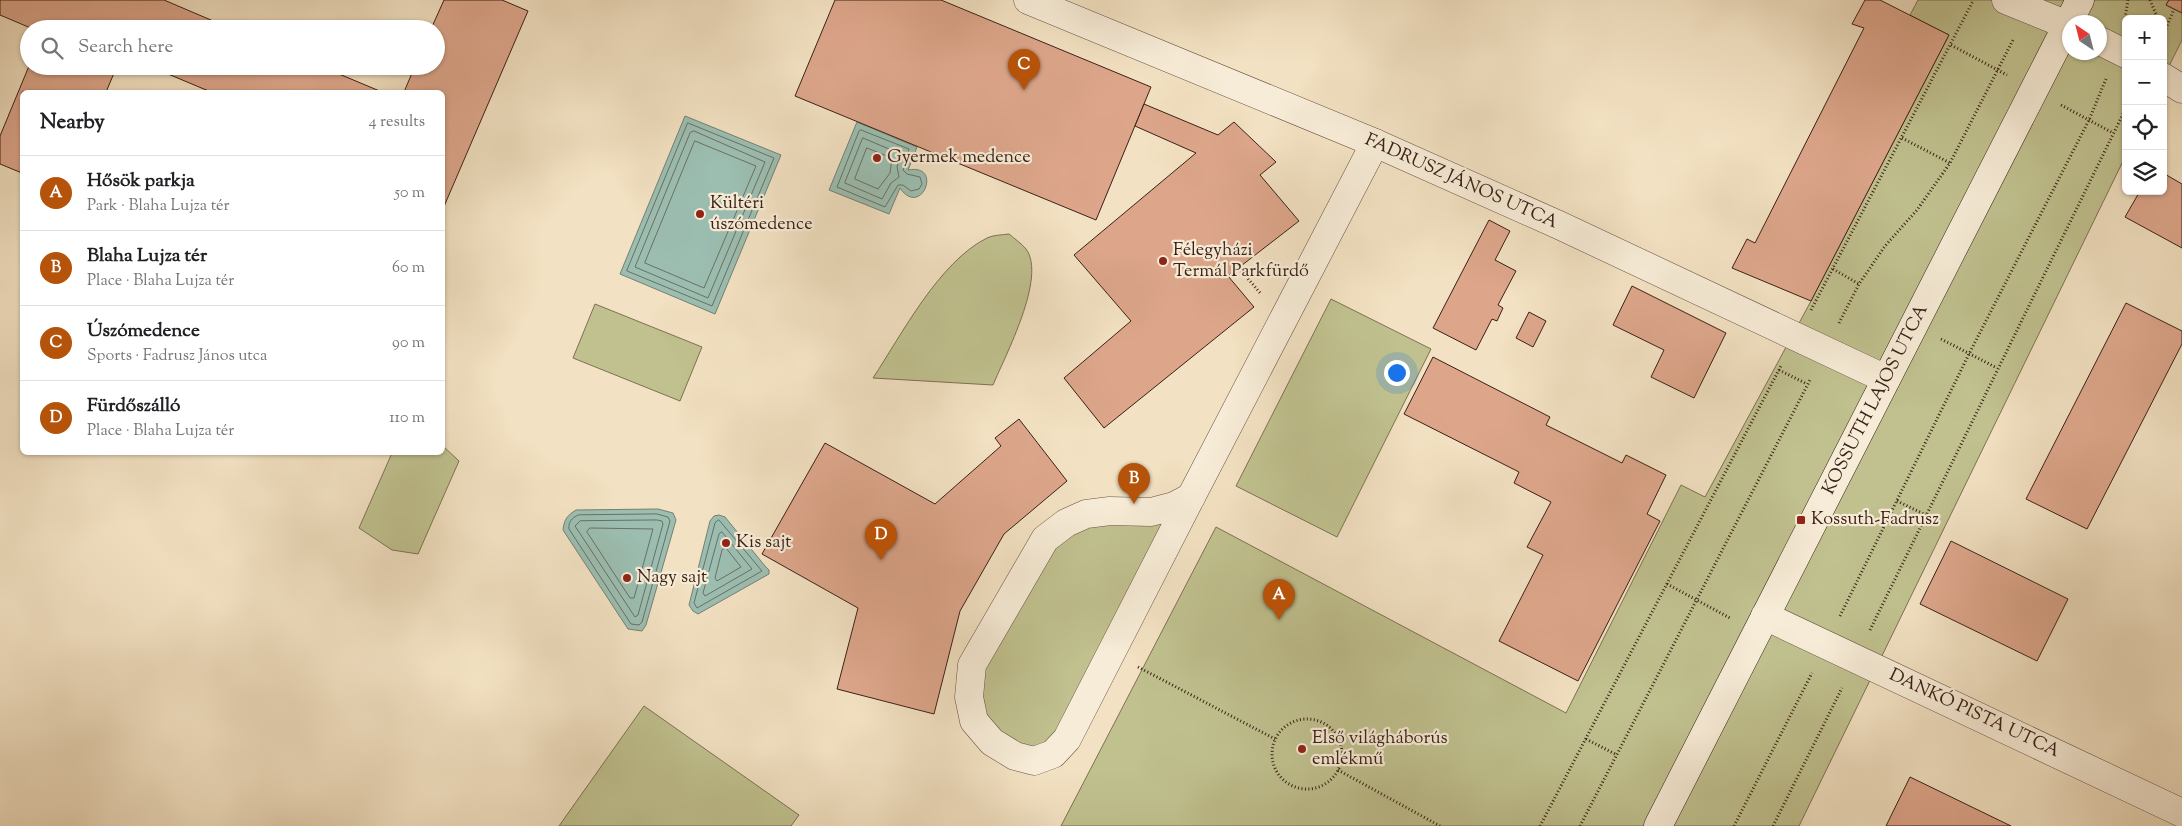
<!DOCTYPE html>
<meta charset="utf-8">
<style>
body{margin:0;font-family:"Sorts Mill Goudy",serif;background:#f6f6f6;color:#202124}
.controls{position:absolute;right:15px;top:15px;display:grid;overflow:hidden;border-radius:8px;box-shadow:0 1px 4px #0004}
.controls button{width:45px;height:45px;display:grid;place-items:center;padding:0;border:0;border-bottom:1px solid #e0e0e0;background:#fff;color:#202124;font:25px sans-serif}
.compass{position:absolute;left:2062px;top:15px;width:45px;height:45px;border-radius:50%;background:#fff;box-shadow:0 1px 4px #0004;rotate:325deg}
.you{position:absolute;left:1396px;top:372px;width:18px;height:18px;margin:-12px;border:4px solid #fff;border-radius:50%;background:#1a73e8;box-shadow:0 0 0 8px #1a73e833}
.badge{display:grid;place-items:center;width:32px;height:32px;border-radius:50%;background:#b45309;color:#fff;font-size:16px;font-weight:700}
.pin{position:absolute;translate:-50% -41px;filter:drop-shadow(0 1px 2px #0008)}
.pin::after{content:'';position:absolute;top:26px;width:18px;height:15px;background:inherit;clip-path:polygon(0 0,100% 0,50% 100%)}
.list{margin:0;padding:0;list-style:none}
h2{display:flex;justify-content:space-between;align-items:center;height:65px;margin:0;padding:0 20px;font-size:21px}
h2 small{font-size:16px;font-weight:400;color:#757577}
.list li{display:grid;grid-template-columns:32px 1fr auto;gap:15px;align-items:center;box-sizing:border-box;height:75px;padding:0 20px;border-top:1px solid #e0e0e0}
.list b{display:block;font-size:19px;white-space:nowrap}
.list p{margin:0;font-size:16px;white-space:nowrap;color:#757577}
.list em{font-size:16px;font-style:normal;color:#757577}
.icon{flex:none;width:28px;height:28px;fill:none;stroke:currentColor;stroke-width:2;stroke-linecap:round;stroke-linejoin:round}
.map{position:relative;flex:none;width:2182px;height:826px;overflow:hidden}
.search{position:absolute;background:#fff;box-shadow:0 1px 4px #0004;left:20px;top:20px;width:425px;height:55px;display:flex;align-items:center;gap:12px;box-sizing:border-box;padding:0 18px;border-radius:28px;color:#757577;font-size:19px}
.panel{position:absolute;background:#fff;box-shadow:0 1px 4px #0004;left:20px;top:90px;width:425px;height:365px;border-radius:8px}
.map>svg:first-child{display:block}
</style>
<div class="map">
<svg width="2182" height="826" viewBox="0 0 2182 826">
<rect width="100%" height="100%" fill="#f2e1c2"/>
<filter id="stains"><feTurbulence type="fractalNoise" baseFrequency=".004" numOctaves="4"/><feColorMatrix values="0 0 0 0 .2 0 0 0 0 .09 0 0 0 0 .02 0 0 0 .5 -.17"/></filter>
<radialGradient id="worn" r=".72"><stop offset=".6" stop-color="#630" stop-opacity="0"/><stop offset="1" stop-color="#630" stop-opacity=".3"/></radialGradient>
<!-- green -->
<g fill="#c0c18f" stroke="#7e7053" fill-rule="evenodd">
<path d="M1918,0H2169L2166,5L2182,13V40L2163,78V19H2126V155L1799,826H1061L1216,527L1566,713L1681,485L1705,497L1811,301L1949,35L1910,15ZM2070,22H2100V52H2070Z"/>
<path d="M1009,234C1015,239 1022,244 1026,249C1047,277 1005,356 993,385L873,378C902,334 939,262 987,238C993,235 1002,235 1009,234Z"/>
<polygon points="1331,299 1431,349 1337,537 1236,486"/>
<polygon points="595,304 702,347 680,401 573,358"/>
<polygon points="443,446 459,461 418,554 392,550 359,528 392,453 442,452"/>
<polygon points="1174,506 1053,754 992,742 972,665 1065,523"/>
<polygon points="644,706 799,815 791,826 559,826"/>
</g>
<!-- water -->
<g fill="#9bbeb1" stroke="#757f73">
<polygon points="685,116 781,155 715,314 620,274"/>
<path d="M857,122L917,147L908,170C944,163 921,219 900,188L889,214L829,190Z"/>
<path d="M658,509L673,513L676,520L646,625L642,631L628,629L563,530C564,519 568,515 576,510Z"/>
<polygon points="719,515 725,517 765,566 769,570 769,574 698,614 693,611 689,605 710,521 714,516"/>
</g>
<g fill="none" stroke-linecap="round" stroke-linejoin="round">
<!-- shore -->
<g stroke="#6b6f64" stroke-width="1">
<polygon points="688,123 774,158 712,306 627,271"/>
<polygon points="861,130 909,149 903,170 907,174 920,177 922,184 919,189 911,191 903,185 898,185 885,207 837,187 859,131"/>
<polygon points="694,131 765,162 708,298 635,267 690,133"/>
<polygon points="863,138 901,154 897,167 899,177 891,183 882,199 845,183"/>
<polygon points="695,141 756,166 704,288 645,263"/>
<polygon points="867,148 892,158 890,173 878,189 855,179"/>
<path d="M657,514L668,517L670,521L642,622L639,625L631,624L569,529C568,522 572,518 578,515Z"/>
<polygon points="657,520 662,521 663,524 638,615 635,617 575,526 580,521"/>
<polygon points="719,520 762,571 697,608 694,603 715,523"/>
<polygon points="590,528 653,529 634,598 630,598 587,532"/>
<polygon points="722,532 752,569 705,596 703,593 719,534"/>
<polygon points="726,548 741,567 717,581 715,578 722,550"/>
</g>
</g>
<!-- building -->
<g fill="#dda68b" stroke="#3b2017">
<polygon points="0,0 164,0 232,29 33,29 0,15"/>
<polygon points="444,0 502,0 528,11 442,211 442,92 404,92 415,66 436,66 436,29 431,29"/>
<polygon points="835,0 941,0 1151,87 1096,220 795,96"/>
<polygon points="1865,0 1880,0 1949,35 1811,301 1732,268 1747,239 1755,243 1864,28 1852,24"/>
<polygon points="2169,0 2182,0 2182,13 2166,5"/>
<polygon points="29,66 117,66 106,92 22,92 22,173 0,164 0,136"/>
<polygon points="149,66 320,66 382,92 211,92"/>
<polygon points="1144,104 1218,135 1234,122 1276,162 1260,175 1299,221 1228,276 1254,307 1104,428 1064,378 1131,321 1074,255 1196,153 1135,126"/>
<polygon points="2163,173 2182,184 2182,248 2125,217 2140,191 2163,191"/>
<polygon points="1489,220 1510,231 1495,260 1516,271 1498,305 1503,308 1497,321 1492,319 1476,350 1433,328"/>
<polygon points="1632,286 1726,333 1694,398 1651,377 1664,350 1613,325"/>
<polygon points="2126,303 2182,331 2182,344 2087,529 2026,499"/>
<polygon points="1529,312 1546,321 1533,347 1516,338"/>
<polygon points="1433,357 1550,417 1546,425 1622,463 1626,455 1666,475 1647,514 1660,521 1578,681 1499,641 1543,555 1527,547 1551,502 1514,483 1519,472 1404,414"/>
<polygon points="1019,419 1067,481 1004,534 960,611 934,714 837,689 858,608 762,554 825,443 935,504 1001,446 995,438"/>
<polygon points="1951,541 2068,599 2037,661 1920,604"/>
<polygon points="1910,777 2011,826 1886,826"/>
</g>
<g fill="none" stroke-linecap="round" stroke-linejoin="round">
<!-- street casing -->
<g stroke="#695042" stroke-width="29">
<g id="street">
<polyline points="1028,0 1375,143 1561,226 1886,379"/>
<polyline points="2006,0 2070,26"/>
<polyline points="2100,41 2126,54"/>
<polyline points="2163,77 2182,89"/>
<polygon points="1191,497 1067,739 1053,754 1034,761 1015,756 992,742 974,721 969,697 972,665 1045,539 1066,523 1086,514 1110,511 1151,512 1174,506"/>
<polyline points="1191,497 1375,143"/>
<polyline points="1765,616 2182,813"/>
</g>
</g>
<!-- secondary casing -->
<g stroke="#3b2017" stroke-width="29">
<polyline id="secondary" points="1658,826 2080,0"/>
</g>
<!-- path -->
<g stroke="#3b2017" stroke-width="3" stroke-dasharray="1 2.5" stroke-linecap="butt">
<polyline points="2150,0 2158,19"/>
<polyline points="2125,18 2128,0"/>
<polyline points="2163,35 2174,9"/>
<polyline points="1951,45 2007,75"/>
<polyline points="2061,105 2113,133"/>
<polyline points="1902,138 1950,163"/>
<polyline points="1239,268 1261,294"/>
<polyline points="1833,269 1859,284"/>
<polyline points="1811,310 1973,1"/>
<polyline points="1839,323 1859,284 1885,246 1917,210 1950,163 2014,38"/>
<polyline points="1941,339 1997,368"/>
<polyline points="1779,370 1807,384"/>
<polyline points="1897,501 1926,515"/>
<polyline points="1667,584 1730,618"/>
<polyline points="1840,616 1969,354 2089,120 2106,79"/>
<polyline points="1870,630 2126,108"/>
<polyline points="1138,667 1275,739"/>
<circle cx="1307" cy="754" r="35"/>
<polyline points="1586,739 1617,755"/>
<polyline points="1338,770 1440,826"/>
<polyline points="1540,826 1782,364"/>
<polyline points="1580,826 1811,378"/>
<polyline points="1734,826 1812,673"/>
<polyline points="1773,826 1842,688"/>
</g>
<!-- street -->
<use href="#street" stroke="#f7ecd7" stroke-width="28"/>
<!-- secondary -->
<use href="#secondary" stroke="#f7ecd7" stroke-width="28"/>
</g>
<!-- markers -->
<g fill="#8f2418" stroke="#f7ecd7" stroke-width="2">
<circle cx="877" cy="158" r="5"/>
<circle cx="700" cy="214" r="5"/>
<circle cx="1163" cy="261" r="5"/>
<rect x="1796" y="515" width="10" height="10" rx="2.5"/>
<circle cx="726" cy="543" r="5"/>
<circle cx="627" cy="578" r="5"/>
<circle cx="1302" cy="749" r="5"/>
</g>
<g text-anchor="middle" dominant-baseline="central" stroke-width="4.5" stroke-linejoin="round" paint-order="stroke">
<!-- poi labels -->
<g font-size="18" fill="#3b2017" stroke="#f7ecd7" text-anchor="start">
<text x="887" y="158">Gyermek medence</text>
<text x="710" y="204">Kültéri<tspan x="710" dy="21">úszómedence</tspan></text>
<text x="1173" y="251">Félegyházi<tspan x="1173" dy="21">Termál Parkfürdő</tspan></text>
<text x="1811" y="520">Kossuth-Fadrusz</text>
<text x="736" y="543">Kis sajt</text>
<text x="637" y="578">Nagy sajt</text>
<text x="1312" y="739">Első világháborús<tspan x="1312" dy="21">emlékmű</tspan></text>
</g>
<!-- street labels -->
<g font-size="18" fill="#3b2017" stroke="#f7ecd7">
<text transform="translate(1461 182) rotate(24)">FADRUSZ JÁNOS UTCA</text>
<text transform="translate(1876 400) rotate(-63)">KOSSUTH LAJOS UTCA</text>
<text transform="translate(1974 714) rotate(25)">DANKÓ PISTA UTCA</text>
</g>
</g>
<rect width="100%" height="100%" filter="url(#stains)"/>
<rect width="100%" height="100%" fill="url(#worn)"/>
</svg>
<div class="controls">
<button>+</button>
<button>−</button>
<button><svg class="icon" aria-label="locate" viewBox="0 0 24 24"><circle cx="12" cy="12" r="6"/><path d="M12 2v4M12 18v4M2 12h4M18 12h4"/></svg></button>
<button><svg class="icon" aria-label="layers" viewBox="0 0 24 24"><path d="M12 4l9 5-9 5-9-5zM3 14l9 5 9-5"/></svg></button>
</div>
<svg class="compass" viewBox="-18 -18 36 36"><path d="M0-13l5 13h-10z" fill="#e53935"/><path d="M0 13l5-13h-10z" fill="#757577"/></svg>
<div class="you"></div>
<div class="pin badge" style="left:1279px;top:620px">A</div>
<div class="pin badge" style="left:1134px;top:504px">B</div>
<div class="pin badge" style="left:1024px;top:90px">C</div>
<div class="pin badge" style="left:881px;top:560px">D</div>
<div class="search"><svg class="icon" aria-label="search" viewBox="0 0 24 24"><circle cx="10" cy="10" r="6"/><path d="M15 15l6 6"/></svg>Search here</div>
<section class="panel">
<h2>Nearby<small>4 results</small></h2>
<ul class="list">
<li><span class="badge">A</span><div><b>Hősök parkja</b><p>Park · Blaha Lujza tér</p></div><em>50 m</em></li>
<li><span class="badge">B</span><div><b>Blaha Lujza tér</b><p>Place · Blaha Lujza tér</p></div><em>60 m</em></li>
<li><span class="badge">C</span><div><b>Úszómedence</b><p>Sports · Fadrusz János utca</p></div><em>90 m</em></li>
<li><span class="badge">D</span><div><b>Fürdőszálló</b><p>Place · Blaha Lujza tér</p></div><em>110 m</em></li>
</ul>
</section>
</div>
